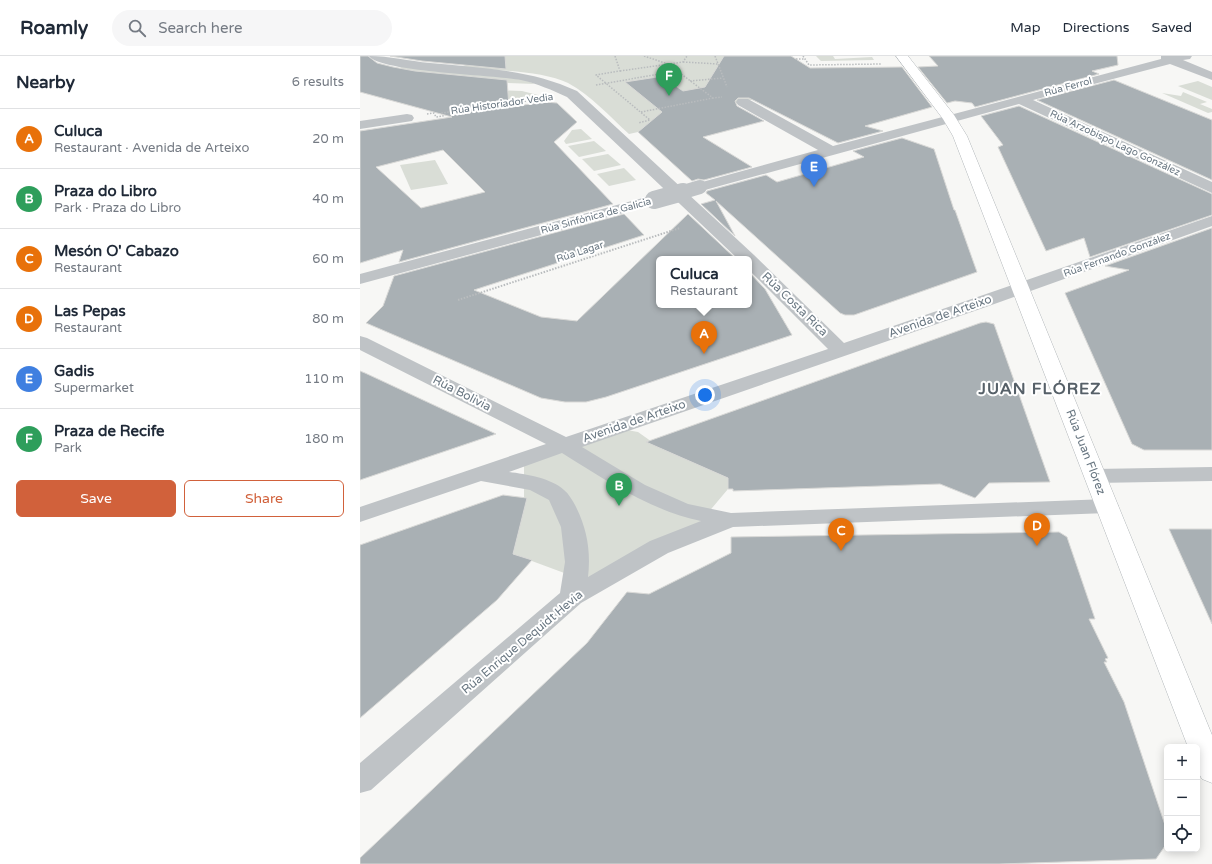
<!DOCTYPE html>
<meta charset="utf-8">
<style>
body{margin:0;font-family:"Varela Round",sans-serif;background:#f6f6f7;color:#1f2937}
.controls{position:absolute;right:12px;bottom:12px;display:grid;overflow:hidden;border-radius:6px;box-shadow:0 2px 10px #0003}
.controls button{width:36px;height:36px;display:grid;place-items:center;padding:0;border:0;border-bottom:1px solid #e0e1e3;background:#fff;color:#1f2937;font:20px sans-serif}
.you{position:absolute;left:345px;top:339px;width:14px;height:14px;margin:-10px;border:3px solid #fff;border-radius:50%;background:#1a73e8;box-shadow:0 0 0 6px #1a73e833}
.badge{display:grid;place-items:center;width:26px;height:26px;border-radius:50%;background:#d1613b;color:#fff;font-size:13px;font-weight:700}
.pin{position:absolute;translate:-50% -33px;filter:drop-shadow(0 1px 2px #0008)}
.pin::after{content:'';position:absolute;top:21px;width:14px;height:12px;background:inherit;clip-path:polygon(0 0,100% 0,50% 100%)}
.popup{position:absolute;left:296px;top:200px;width:96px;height:52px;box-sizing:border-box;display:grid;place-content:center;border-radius:6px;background:#fff;filter:drop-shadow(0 1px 3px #0005);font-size:13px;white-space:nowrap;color:#747a83}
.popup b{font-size:15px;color:#1f2937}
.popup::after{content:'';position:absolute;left:50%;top:100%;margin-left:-8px;border:8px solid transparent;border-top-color:#fff}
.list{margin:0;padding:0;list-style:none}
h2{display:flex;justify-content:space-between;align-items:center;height:52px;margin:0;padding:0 16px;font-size:17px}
h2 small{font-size:13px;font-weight:400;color:#747a83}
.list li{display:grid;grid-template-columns:26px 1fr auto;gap:12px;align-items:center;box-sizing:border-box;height:60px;padding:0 16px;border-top:1px solid #e0e1e3}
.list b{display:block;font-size:15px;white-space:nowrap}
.list p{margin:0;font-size:13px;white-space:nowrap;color:#747a83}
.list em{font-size:13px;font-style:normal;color:#747a83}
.actions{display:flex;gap:8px;padding:12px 16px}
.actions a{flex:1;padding:9px 0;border:1px solid #d1613b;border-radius:6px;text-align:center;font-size:14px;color:#d1613b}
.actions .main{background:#d1613b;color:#fff}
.icon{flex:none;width:22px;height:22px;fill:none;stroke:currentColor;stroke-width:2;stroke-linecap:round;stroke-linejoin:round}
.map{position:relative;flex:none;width:852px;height:808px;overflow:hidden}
header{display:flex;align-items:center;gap:24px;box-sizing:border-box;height:56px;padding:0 20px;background:#fff;border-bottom:1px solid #e0e1e3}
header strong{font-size:19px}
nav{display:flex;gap:22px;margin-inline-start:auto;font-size:14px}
.search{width:280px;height:36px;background:#f6f6f7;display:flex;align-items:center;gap:10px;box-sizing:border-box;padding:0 14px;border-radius:22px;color:#747a83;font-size:15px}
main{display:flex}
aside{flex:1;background:#fff}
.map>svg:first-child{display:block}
</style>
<header>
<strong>Roamly</strong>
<div class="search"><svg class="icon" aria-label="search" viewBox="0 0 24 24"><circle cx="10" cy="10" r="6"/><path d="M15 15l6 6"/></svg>Search here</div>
<nav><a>Map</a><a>Directions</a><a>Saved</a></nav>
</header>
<main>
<aside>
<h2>Nearby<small>6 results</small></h2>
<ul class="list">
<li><span class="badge" style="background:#e8710a">A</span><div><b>Culuca</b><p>Restaurant · Avenida de Arteixo</p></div><em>20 m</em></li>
<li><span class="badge" style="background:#2e9e5b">B</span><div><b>Praza do Libro</b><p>Park · Praza do Libro</p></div><em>40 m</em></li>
<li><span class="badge" style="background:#e8710a">C</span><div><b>Mesón O' Cabazo</b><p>Restaurant</p></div><em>60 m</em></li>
<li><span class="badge" style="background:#e8710a">D</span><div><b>Las Pepas</b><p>Restaurant</p></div><em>80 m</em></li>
<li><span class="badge" style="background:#3f7fe0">E</span><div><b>Gadis</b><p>Supermarket</p></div><em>110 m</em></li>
<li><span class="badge" style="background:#2e9e5b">F</span><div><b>Praza de Recife</b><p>Park</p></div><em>180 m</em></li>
</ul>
<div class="actions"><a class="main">Save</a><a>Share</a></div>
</aside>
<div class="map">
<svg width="852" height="808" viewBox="0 0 852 808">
<rect width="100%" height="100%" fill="#f7f7f5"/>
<!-- green -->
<g fill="#d9ddd6">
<path d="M145,0H364L359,8L395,43L285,70L278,76L269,78C250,61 231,39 208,27C181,14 130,14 99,12L111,7L145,6Z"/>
<polygon points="456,0 473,0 475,3 512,1 514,4 461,5"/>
<polygon points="32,7 162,23 175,28 127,26 45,14"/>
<polygon points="838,25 852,31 852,44 818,30"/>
<polygon points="127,34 162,35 182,40 92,54"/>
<polygon points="823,36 847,46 840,48 852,53 852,56 848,57 802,37 821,40"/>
<polygon points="221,73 232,83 206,88 204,85 212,74"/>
<polygon points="234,85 246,95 219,101 208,90"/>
<polygon points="248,98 261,109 234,115 222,103"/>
<polygon points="75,104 88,128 51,134 40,109"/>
<polygon points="264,112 276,124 249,130 237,118"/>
<polygon points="256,372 278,376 302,393 368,422 368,433 331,477 242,531 153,498 164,453 164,403"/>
</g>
<!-- building -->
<g fill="#a9b0b4" stroke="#d9d9d7" fill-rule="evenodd">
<path d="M0,0H8L17,7L33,11L55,15L147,24L149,51L185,46L197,47L217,66L194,86L253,148L39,206L43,194L0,207V75L92,61L0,36ZM83,94L125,136L61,152L16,111Z"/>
<polygon points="30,0 145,0 146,13 62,5"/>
<polygon points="364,0 431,0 450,12 542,11 572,51 505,70 523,75 478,87 389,42 378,42 375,45 377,50 404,65 343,81 392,111 344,124 338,123 332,125 278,76 302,56 265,26 297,21 305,27 310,26 323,35 345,31"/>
<polygon points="569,0 757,0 758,9 732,15 739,18 615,51 612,47 595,45 587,47 558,11 578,10"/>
<polygon points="754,24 852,64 852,124 677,44"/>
<polygon points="659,50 852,138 852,159 730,201 724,182 686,195 638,91 643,89 621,60"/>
<polygon points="542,82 574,93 594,154 595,154 617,216 494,259 485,259 480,257 356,145 375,180 341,148 355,144 346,137 347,135 406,119 417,126 504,101 493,95"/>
<polygon points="264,158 284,179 114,234 181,261 217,265 328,158 376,203 299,203 299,249 389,249 389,216 405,233 432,279 246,341 226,346 205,346 181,342 6,267 23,250 34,220"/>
<polygon points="852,172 852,394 784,394 772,388 705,237 769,214 745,210"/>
<polygon points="626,266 634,268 690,426 629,427 615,442 580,428 373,435 373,433 368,433 368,422 286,386 620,267"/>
<polygon points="0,315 5,317 136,378 0,424"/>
<polygon points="143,439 167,442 153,498 172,504 137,544 0,662 0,489"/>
<polygon points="809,473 852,473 852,568"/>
<polygon points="699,476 707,481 709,487 735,563 729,563 748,602 745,603 747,606 744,606 764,646 807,775 807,787 796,803 639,808 0,808 0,802 227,587 267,536 289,538 371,497 371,481"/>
</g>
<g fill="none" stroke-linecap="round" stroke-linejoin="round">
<!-- major casing -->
<g stroke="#b2b7ba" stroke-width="1">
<polygon id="major" points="536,0 548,0 594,59 607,80 852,679 852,727 842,723 837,714 837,691 828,691 593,80 583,63"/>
</g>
<!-- path-far1 -->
<g stroke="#b9bcbe" stroke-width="1.5" stroke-dasharray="1.5 1.5" stroke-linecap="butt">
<polyline points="255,0 260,15 236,19 290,64 278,67"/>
<polyline points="284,0 308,8 353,42 362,41"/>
<polyline points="355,0 367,31"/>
<polyline points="443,0 449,9 522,8"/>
<polyline points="436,3 445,3"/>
<polyline points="323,6 358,8"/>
<polyline points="260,15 323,6 327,0"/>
<polyline points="330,25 363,22"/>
<polyline points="236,29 317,15"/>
<polyline points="281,56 353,42"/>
<polyline points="67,58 74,57 76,61 83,60 82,57 167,45"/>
</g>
<!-- path -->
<polyline stroke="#b9bcbe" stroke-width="2" stroke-dasharray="1.5 1.5" stroke-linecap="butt" points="98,244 320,172"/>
<!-- minor -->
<g fill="#bfc3c6" fill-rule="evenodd">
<path d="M9,0C29,0 49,5 70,7C120,12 170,13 217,35L394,199L484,287L852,160V170L626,251L222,391L285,429L328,448L371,457L747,443L755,445L759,450L755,455L747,457L373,471L308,497L221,547L11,734L0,737V707L200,537L205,506L201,471L189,444L170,434L121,425L0,466V451L186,388L0,294V280L7,282L206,381L468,293L389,214V203H378L207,41C192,34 178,28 161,24C136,19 20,16 9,0ZM202,397C247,425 289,454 341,465L290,485L228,521C231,495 227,472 215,449C212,444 209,438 204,434C191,422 166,418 149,416Z"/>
<polygon points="801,0 832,0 830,3 823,4 852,16 852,24 810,8 673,44 852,126 852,137 659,48 345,134 335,134 332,131 335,128 458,94 378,49 376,46 378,43 388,43 473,90 801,3"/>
<polygon points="47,58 52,59 54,62 52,65 0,73 0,65"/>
<polygon points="294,139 300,141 302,144 300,147 0,228 0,218"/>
<polygon points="852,411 852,425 735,427 727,425 724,420 727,415 735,413"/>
</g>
<!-- major -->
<use href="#major" fill="#fff" fill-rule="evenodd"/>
<!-- minor-bridge-far1 -->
<polyline stroke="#bfc3c6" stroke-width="14" points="320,137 340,131"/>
<!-- minor-bridge -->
<polyline stroke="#bfc3c6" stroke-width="18" points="294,144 323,136"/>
</g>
<g text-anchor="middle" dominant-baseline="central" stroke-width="4" stroke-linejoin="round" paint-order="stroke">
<!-- far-street labels -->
<g font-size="10" fill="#697782" stroke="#fff">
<text transform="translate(708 31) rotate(-15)">Rúa Ferrol</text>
<text transform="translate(142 48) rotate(-8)">Rúa Historiador Vedia</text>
<text transform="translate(755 87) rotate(25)">Rúa Arzobispo Lago González</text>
<text transform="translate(236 160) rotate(-15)">Rúa Sinfónica de Galicia</text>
<text transform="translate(220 196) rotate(-18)">Rúa Lagar</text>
<text transform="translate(757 199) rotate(-20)">Rúa Fernando González</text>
</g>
<!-- street labels -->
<g font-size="12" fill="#697782" stroke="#fff">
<text transform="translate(435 248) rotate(44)">Rúa Costa Rica</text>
<text transform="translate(580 260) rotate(-19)">Avenida de Arteixo</text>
<text transform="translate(102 337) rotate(27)">Rúa Bolivia</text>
<text transform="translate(274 365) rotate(-19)">Avenida de Arteixo</text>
<text transform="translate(726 396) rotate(69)">Rúa Juan Flórez</text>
<text transform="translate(162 586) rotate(-40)">Rúa Enrique Dequidt Hevia</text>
</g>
<!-- district labels -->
<g font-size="16" font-weight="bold" letter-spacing="1" fill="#566068" stroke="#fff">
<text x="680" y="333">JUAN FLÓREZ</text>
</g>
</g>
</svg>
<div class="controls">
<button>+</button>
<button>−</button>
<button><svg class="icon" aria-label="locate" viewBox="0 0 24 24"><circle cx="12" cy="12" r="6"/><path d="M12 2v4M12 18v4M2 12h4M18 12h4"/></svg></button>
</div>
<div class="you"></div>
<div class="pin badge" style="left:344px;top:298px;background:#e8710a">A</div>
<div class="popup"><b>Culuca</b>Restaurant</div>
<div class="pin badge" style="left:259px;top:450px;background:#2e9e5b">B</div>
<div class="pin badge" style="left:481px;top:495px;background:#e8710a">C</div>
<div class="pin badge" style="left:677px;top:490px;background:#e8710a">D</div>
<div class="pin badge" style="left:454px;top:131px;background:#3f7fe0">E</div>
<div class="pin badge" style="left:309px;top:40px;background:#2e9e5b">F</div>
</div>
</main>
